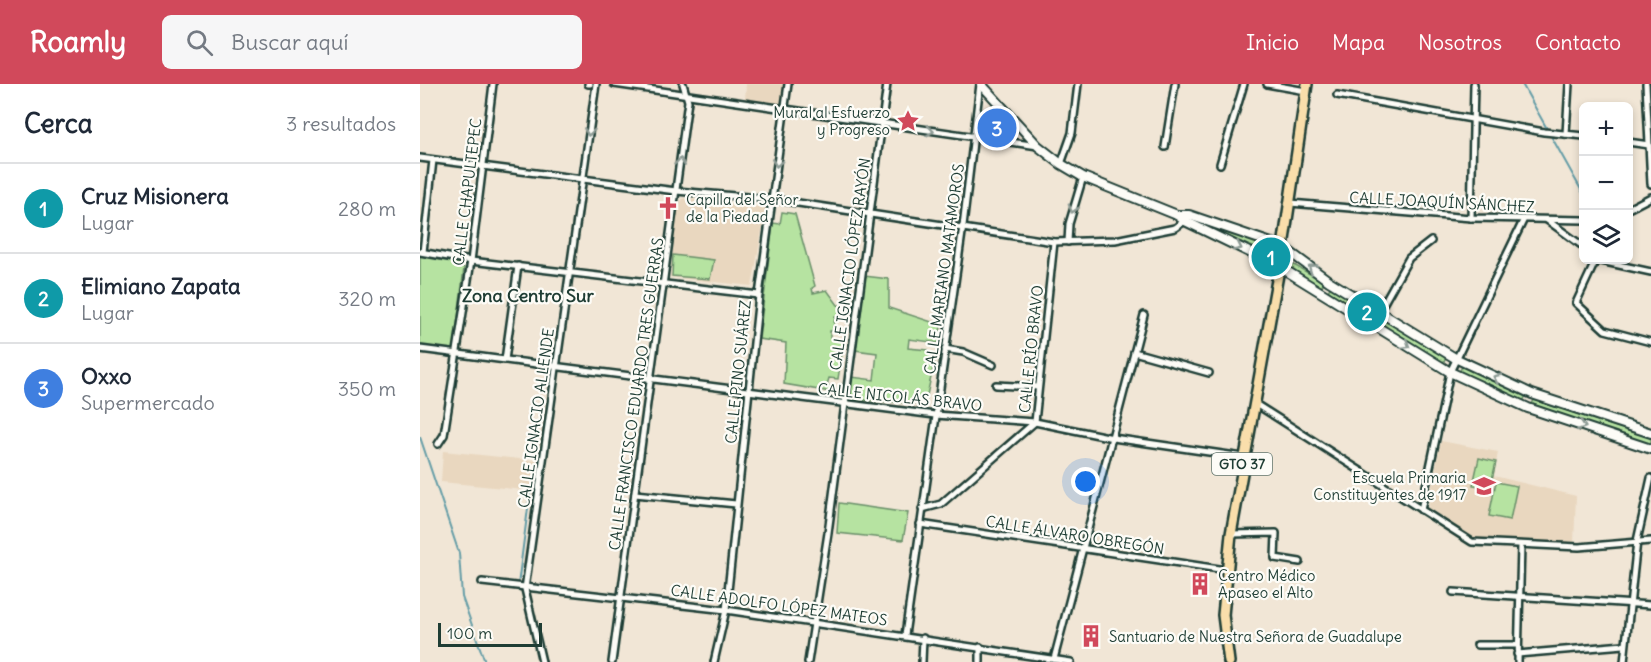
<!DOCTYPE html>
<html lang="es">
<meta charset="utf-8">
<style>
body{margin:0;font-family:Delius,sans-serif;background:#f6f6f7;color:#1f2937}
.controls{position:absolute;right:18px;top:18px;display:grid;overflow:hidden;border-radius:9px;box-shadow:0 3px 9px #0003}
.controls button{width:54px;height:54px;display:grid;place-items:center;padding:0;border:0;border-bottom:2px solid #e0e1e3;background:#fff;color:#1f2937;font:30px sans-serif}
.scale{position:absolute;left:18px;bottom:15px;width:104px;box-sizing:border-box;padding-left:6px;border:3px solid #1f3d34;border-top:0;font-size:16px;line-height:21px;white-space:nowrap;color:#1f3d34;-webkit-text-stroke:4px #fdfcf7;paint-order:stroke}
.you{position:absolute;left:666px;top:398px;width:21px;height:21px;margin:-15px;border:4px solid #fff;border-radius:50%;background:#1a73e8;box-shadow:0 0 0 9px #1a73e833}
.badge{display:grid;place-items:center;width:39px;height:39px;border-radius:50%;background:#d1495b;color:#fff;font-size:20px;font-weight:700}
.pin{position:absolute;translate:-50% -50%;border:3px solid #fff;box-shadow:0 2px 6px #0006}
.list{margin:0;padding:0;list-style:none}
h2{display:flex;justify-content:space-between;align-items:center;height:78px;margin:0;padding:0 24px;font-size:26px}
h2 small{font-size:20px;font-weight:400;color:#747a83}
.list li{display:grid;grid-template-columns:39px 1fr auto;gap:18px;align-items:center;box-sizing:border-box;height:90px;padding:0 24px;border-top:2px solid #e0e1e3}
.list b{display:block;font-size:22px;white-space:nowrap}
.list p{margin:0;font-size:20px;white-space:nowrap;color:#747a83}
.list em{font-size:20px;font-style:normal;color:#747a83}
.icon{flex:none;width:33px;height:33px;fill:none;stroke:currentColor;stroke-width:2;stroke-linecap:round;stroke-linejoin:round}
.map{position:relative;flex:none;width:1231px;height:578px;overflow:hidden}
header{display:flex;align-items:center;gap:36px;box-sizing:border-box;height:84px;padding:0 30px;background:#d1495b;color:#fff}
header strong{font-size:28px}
nav{display:flex;gap:33px;margin-inline-start:auto;font-size:21px}
.search{width:420px;height:54px;background:#f6f6f7;display:flex;align-items:center;gap:15px;box-sizing:border-box;padding:0 21px;border-radius:9px;color:#747a83;font-size:22px}
main{display:flex}
aside{flex:1;background:#fff}
.map>svg:first-child{display:block}
</style>
<header>
<strong>Roamly</strong>
<div class="search"><svg class="icon" aria-label="search" viewBox="0 0 24 24"><circle cx="10" cy="10" r="6"/><path d="M15 15l6 6"/></svg>Buscar aquí</div>
<nav><a>Inicio</a><a>Mapa</a><a>Nosotros</a><a>Contacto</a></nav>
</header>
<main>
<aside>
<h2>Cerca<small>3 resultados</small></h2>
<ul class="list">
<li><span class="badge" style="background:#0f9aa8">1</span><div><b>Cruz Misionera</b><p>Lugar</p></div><em>280 m</em></li>
<li><span class="badge" style="background:#0f9aa8">2</span><div><b>Elimiano Zapata</b><p>Lugar</p></div><em>320 m</em></li>
<li><span class="badge" style="background:#3f7fe0">3</span><div><b>Oxxo</b><p>Supermercado</p></div><em>350 m</em></li>
</ul>
</aside>
<div class="map">
<svg width="1231" height="578" viewBox="0 0 1231 578">
<rect width="100%" height="100%" fill="#f1e6d6"/>
<filter id="ink" filterUnits="userSpaceOnUse"><feTurbulence type="fractalNoise" baseFrequency=".0167" numOctaves="2"/><feDisplacementMap in="SourceGraphic" scale="12" xChannelSelector="R" yChannelSelector="G"/><feConvolveMatrix kernelMatrix="1 2 1 2 8 2 1 2 1" color-interpolation-filters="sRGB"/></filter>
<g filter="url(#ink)">
<!-- built -->
<g fill="#e9d7bf">
<polygon points="326,0 364,0 361,21 325,16"/>
<polygon points="264,114 346,124 332,202 250,193 258,119"/>
<polygon points="1021,357 1078,368 1074,392 1156,412 1154,459 1053,454 1008,424"/>
<polygon points="23,367 118,377 114,407 21,398"/>
</g>
<!-- green -->
<g fill="#b6e3a1" stroke="#6a906a" stroke-width="1.5">
<polygon points="362,128 375,130 395,202 392,204 393,209 407,206 418,221 427,223 426,234 415,233 413,247 410,247 410,254 424,256 418,295 409,294 407,301 417,305 417,309 364,300 366,259 339,255 353,139 360,140"/>
<polygon points="777,138 784,138 859,166 857,173 780,141"/>
<polygon points="253,171 294,176 290,195 252,192"/>
<polygon points="0,172 36,176 44,184 34,267 0,262"/>
<polygon points="867,177 904,198 901,204 864,182"/>
<polygon points="444,192 469,195 469,224 521,241 519,259 489,255 488,264 508,266 508,270 516,271 505,320 428,315 432,293 454,296 457,269 435,266"/>
<polygon points="911,202 953,228 950,234 908,207"/>
<polygon points="963,235 1026,273 1023,279 960,240"/>
<polygon points="1042,282 1106,311 1103,318 1039,289"/>
<polygon points="1114,316 1231,354 1231,362 1112,320"/>
<polygon points="1059,374 1076,378 1070,404 1053,401"/>
<polygon points="1076,398 1097,402 1090,436 1069,432"/>
<polygon points="419,419 488,429 483,456 417,449"/>
</g>
<g fill="none" stroke-linecap="round" stroke-linejoin="round">
<!-- stream -->
<g stroke="#659da7" stroke-width="2">
<polyline points="1102,0 1164,111"/>
<polyline points="0,268 32,273"/>
<polyline points="42,274 130,285"/>
<polyline points="0,353 39,469 42,513 65,578"/>
<polyline points="98,501 110,409"/>
</g>
<!-- street casing -->
<g stroke="#1f3d34" stroke-width="10">
<g id="street">
<polyline points="168,0 170,0"/>
<polyline points="194,0 618,62"/>
<polyline points="847,0 886,7"/>
<polyline points="1226,0 1231,100"/>
<polyline points="917,11 1124,48 1164,52"/>
<polyline points="1146,50 1149,0"/>
<polyline points="1208,58 1229,61"/>
<polyline points="745,63 755,0"/>
<polyline points="0,74 256,107 352,115 634,158 695,156 755,144 766,136"/>
<polyline points="641,80 652,49 658,0"/>
<polyline points="800,80 824,0"/>
<polyline points="870,119 1051,134 1164,136"/>
<polyline points="1208,125 1231,113"/>
<polyline points="1051,134 1054,0"/>
<polyline points="1127,136 1164,163"/>
<polyline points="648,158 649,140 663,93"/>
<polyline points="0,168 51,177 339,211"/>
<polyline points="3,168 13,76"/>
<polyline points="1176,176 1156,219 1185,246 1231,258"/>
<polyline points="1176,176 1231,188"/>
<polyline points="952,240 989,174 1011,157"/>
<polyline points="0,265 515,331 615,338 693,354 823,373"/>
<polyline points="525,265 543,268 573,281"/>
<polyline points="714,268 789,289"/>
<polyline points="85,276 98,182"/>
<polyline points="576,301 618,303"/>
<polyline points="834,319 1052,458 1159,463 1231,457"/>
<polyline points="18,360 24,351 51,177 73,0"/>
<polyline points="215,410 316,420"/>
<polyline points="502,425 521,420 615,338 634,158"/>
<polyline points="1001,426 1030,288 1103,137"/>
<polyline points="500,440 806,486"/>
<polyline points="811,450 856,449 855,474 880,478"/>
<polyline points="62,498 306,526 651,578"/>
<polyline points="1033,508 1231,521"/>
<polyline points="485,551 543,142 560,0"/>
<polyline points="1057,561 1097,561"/>
<polyline points="1097,570 1204,561"/>
<polyline points="634,575 724,231"/>
<polyline points="122,578 105,505 176,0"/>
<polyline points="192,578 268,17 263,0"/>
<polyline points="294,578 306,526 339,211 368,0"/>
<polyline points="388,578 408,449 467,0"/>
<polyline points="502,578 503,554"/>
<polyline points="560,578 560,563"/>
<polyline points="1098,578 1101,461"/>
<polyline points="1204,578 1217,457 1231,394"/>
</g>
</g>
<!-- secondary casing -->
<g stroke="#1f3d34" stroke-width="12">
<g id="secondary">
<polyline points="561,0 618,62 641,80 663,93 757,131 765,137 860,183 1030,288 1108,324 1231,365"/>
<polyline points="757,131 769,131 863,163 909,197 1035,274 1112,310 1231,349"/>
</g>
</g>
<!-- primary casing -->
<g stroke="#1f3d34" stroke-width="14">
<polyline id="primary" points="809,578 803,531 811,450 863,163 887,0"/>
</g>
<!-- street -->
<use href="#street" stroke="#fdfcf7" stroke-width="5"/>
<!-- secondary -->
<use href="#secondary" stroke="#fdfcf7" stroke-width="8"/>
<!-- primary -->
<use href="#primary" stroke="#f9deab" stroke-width="9"/>
</g>
<!-- one-way arrows -->
<defs><path id="oneway-chevron" d="M-2-3.5L2.5 0L-2 3.5" fill="none" stroke-width="1.6" stroke-linecap="round" stroke-linejoin="round" transform="scale(1.5)"/></defs>
<g stroke="#8e9c96">
<use href="#oneway-chevron" transform="translate(510 47) rotate(8)"/>
<use href="#oneway-chevron" transform="translate(169 48) rotate(98)"/>
<use href="#oneway-chevron" transform="translate(260 78) rotate(-83)"/>
<use href="#oneway-chevron" transform="translate(357 79) rotate(98)"/>
<use href="#oneway-chevron" transform="translate(653 125) rotate(107)"/>
<use href="#oneway-chevron" transform="translate(818 163) rotate(26)"/>
<use href="#oneway-chevron" transform="translate(892 184) rotate(-144)"/>
<use href="#oneway-chevron" transform="translate(986 261) rotate(32)"/>
<use href="#oneway-chevron" transform="translate(1077 294) rotate(-155)"/>
<use href="#oneway-chevron" transform="translate(1162 342) rotate(19)"/>
</g>
</g>
<!-- icons -->
<defs>
<g id="sight-bare" transform="scale(1.8)"><path d="M0-6L1.8-2.2L6-1.7L2.9 1.2L3.7 5.4L0 3.3L-3.7 5.4L-2.9 1.2L-6-1.7L-1.8-2.2Z" fill="#d1495b" stroke="#fdfcf7" stroke-width="2.5" paint-order="stroke"/></g>
<g id="church-bare" transform="scale(1.8)"><path d="M-1.2-6h2.4v3.5h3.3v2.4h-3.3V6h-2.4V-.1h-3.3v-2.4h3.3Z" fill="#d1495b" stroke="#fdfcf7" stroke-width="2.5" paint-order="stroke"/></g>
<g id="school-bare" transform="scale(1.8)"><path d="M0-5L7-2L0 1L-7-2ZM-4 1L0 2.5L4 1V4Q0 6-4 4Z" fill="#d1495b" stroke="#fdfcf7" stroke-width="2.5" paint-order="stroke"/></g>
<g id="building-bare" transform="scale(1.8)"><path d="M-4-6H4V6H1V3H-1V6H-4ZM-2.5-4.3h1.7v1.8h-1.7ZM.8-4.3h1.7v1.8H.8ZM-2.5-1h1.7V.8h-1.7ZM.8-1h1.7V.8H.8Z" fill="#d1495b" stroke="#fdfcf7" stroke-width="2.5" paint-order="stroke"/></g>
</defs>
<g fill-rule="evenodd">
<use href="#sight-bare" x="488" y="37"/>
<use href="#church-bare" x="248" y="124"/>
<use href="#school-bare" x="1064" y="402"/>
<use href="#building-bare" x="780" y="500"/>
<use href="#building-bare" x="671" y="552"/>
</g>
<g text-anchor="middle" dominant-baseline="central" stroke-width="4.5" stroke-linejoin="round" paint-order="stroke">
<!-- shield labels -->
<rect fill="#fdfcf7" stroke="#62766e" stroke-width="1.5" x="792" y="369" width="60" height="22" rx="4.5"/>
<g font-size="14" font-weight="bold" fill="#1f3d34">
<text x="822" y="380">GTO 37</text>
</g>
<!-- poi labels -->
<g font-size="15" fill="#1f3d34" stroke="#fdfcf7" text-anchor="start">
<text x="470" y="28" text-anchor="end">Mural al Esfuerzo<tspan x="470" dy="17">y Progreso</tspan></text>
<text x="266" y="115">Capilla del Señor<tspan x="266" dy="17">de la Piedad</tspan></text>
<text x="1046" y="393" text-anchor="end">Escuela Primaria<tspan x="1046" dy="17">Constituyentes de 1917</tspan></text>
<text x="798" y="491">Centro Médico<tspan x="798" dy="17">Apaseo el Alto</tspan></text>
<text x="689" y="552">Santuario de Nuestra Señora de Guadalupe</text>
</g>
<!-- street labels -->
<g font-size="15" fill="#1f3d34" stroke="#fdfcf7">
<text transform="translate(47 108) rotate(-83)">CALLE CHAPULTEPEC</text>
<text transform="translate(1022 118) rotate(3)">CALLE JOAQUÍN SÁNCHEZ</text>
<text transform="translate(430 180) rotate(-82)">CALLE IGNACIO LÓPEZ RAYÓN</text>
<text transform="translate(524 185) rotate(-82)">CALLE MARIANO MATAMOROS</text>
<text transform="translate(611 265) rotate(-84)">CALLE RÍO BRAVO</text>
<text transform="translate(318 288) rotate(-84)">CALLE PINO SUÁREZ</text>
<text transform="translate(216 310) rotate(-82)">CALLE FRANCISCO EDUARDO TRES GUERRAS</text>
<text transform="translate(480 313) rotate(6)">CALLE NICOLÁS BRAVO</text>
<text transform="translate(116 334) rotate(-82)">CALLE IGNACIO ALLENDE</text>
<text transform="translate(655 451) rotate(9)">CALLE ÁLVARO OBREGÓN</text>
<text transform="translate(359 521) rotate(8)">CALLE ADOLFO LÓPEZ MATEOS</text>
</g>
<!-- quarter labels -->
<g font-size="18" font-weight="bold" fill="#1f3d34" stroke="#fdfcf7">
<text x="108" y="211">Zona Centro Sur</text>
</g>
</g>
</svg>
<div class="controls">
<button>+</button>
<button>−</button>
<button><svg class="icon" aria-label="layers" viewBox="0 0 24 24"><path d="M12 4l9 5-9 5-9-5zM3 14l9 5 9-5"/></svg></button>
</div>
<div class="scale">100 m</div>
<div class="you"></div>
<div class="pin badge" style="left:851px;top:173px;background:#0f9aa8">1</div>
<div class="pin badge" style="left:947px;top:228px;background:#0f9aa8">2</div>
<div class="pin badge" style="left:577px;top:44px;background:#3f7fe0">3</div>
</div>
</main>
